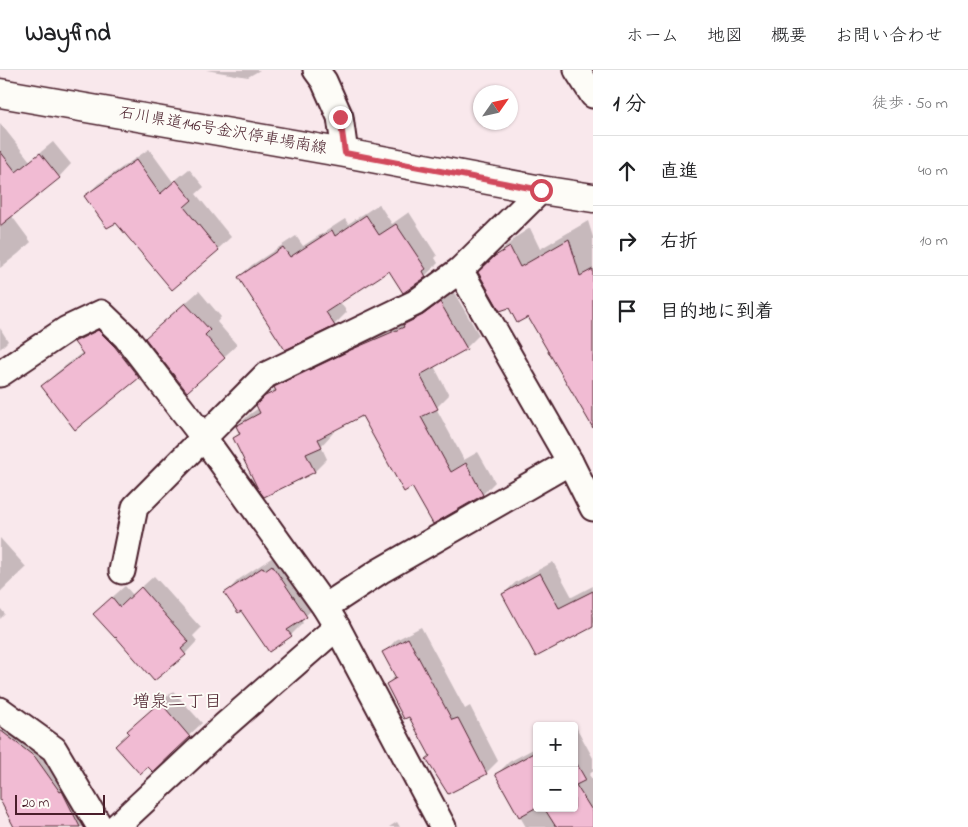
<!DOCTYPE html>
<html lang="ja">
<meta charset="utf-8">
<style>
body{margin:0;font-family:"Indie Flower","Klee One",sans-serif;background:#f2f2f2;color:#202124}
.controls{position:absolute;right:15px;bottom:15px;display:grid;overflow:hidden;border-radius:5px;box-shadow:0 1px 4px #0004}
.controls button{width:45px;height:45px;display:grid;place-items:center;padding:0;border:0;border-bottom:1px solid #e0e0e0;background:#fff;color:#202124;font:25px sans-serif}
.compass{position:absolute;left:473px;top:15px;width:45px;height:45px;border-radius:50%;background:#fff;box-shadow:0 1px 4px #0004;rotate:56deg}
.scale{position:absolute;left:15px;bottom:12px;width:90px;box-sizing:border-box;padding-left:5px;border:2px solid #4a1f2b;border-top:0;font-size:14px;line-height:18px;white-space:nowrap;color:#4a1f2b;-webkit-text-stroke:4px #fdfcf7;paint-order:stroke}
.stop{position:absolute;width:15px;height:15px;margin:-11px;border:4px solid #d1495b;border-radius:50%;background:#fff}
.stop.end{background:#d1495b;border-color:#fff;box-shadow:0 1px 5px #0008}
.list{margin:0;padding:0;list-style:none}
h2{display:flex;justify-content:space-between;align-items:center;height:65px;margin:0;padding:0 20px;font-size:21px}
h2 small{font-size:16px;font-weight:400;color:#757577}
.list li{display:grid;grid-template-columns:32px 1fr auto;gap:15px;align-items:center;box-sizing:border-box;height:70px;padding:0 20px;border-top:1px solid #e0e0e0}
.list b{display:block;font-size:19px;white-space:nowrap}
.list em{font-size:16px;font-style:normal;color:#757577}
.icon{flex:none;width:28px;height:28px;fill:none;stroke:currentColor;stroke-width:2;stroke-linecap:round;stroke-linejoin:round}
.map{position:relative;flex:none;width:593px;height:757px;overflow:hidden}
header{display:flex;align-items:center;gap:30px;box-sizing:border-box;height:70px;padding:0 25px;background:#fff;border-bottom:1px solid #e0e0e0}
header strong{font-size:24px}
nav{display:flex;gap:28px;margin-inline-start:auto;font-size:18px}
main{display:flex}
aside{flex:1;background:#fff}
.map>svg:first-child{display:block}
</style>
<header>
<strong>Wayfind</strong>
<nav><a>ホーム</a><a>地図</a><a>概要</a><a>お問い合わせ</a></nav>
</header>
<main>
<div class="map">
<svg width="593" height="757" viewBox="0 0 593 757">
<rect width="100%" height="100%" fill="#f9e8ec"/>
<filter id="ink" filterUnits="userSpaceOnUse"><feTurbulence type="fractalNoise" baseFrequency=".02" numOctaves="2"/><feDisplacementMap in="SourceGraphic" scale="10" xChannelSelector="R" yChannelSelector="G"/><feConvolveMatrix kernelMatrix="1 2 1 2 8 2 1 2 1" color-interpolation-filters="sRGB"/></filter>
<g filter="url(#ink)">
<!-- shadow -->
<g fill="#0003">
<polygon points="206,0 260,0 248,7"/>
<polygon points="0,53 30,91 53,72 71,94 59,107 11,145 31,172 18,184 0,198"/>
<polygon points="149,79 173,112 189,99 204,117 196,124 231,167 218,179 116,151 86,126 98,114"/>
<polygon points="379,134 392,154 409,142 437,186 435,188 438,193 425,206 389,199 340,232 347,242 334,255 239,207 252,195 296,166 303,176 345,149 348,154"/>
<polygon points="588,151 593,167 593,335 529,245 509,236 480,203 516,167 530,158 540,179"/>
<polygon points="199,221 221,247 217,252 237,275 187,320 146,268"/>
<polygon points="453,221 479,265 466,278 434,296 449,325 436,338 464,390 478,382 495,412 483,424 434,452 413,415 363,345 332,360 333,363 321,376 327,389 315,401 265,426 234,368 240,362 237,356 250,344 259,338 258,335 289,305 437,232"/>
<polygon points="111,248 151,294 138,307 75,358 43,316 55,304 83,282 76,272 88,259"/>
<polygon points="0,258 8,271 0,279"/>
<polygon points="0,468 26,497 0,522"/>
<polygon points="276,485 319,533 301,550 303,553 291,565 241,539 226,523 238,510"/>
<polygon points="553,492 572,527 593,516 593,555 503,524 516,512"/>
<polygon points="154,506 201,558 193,566 197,571 185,584 116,566 107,532 125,516 133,525"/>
<polygon points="0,538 5,544 0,549"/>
<polygon points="421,557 465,639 470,636 498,691 486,703 427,689 431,685 410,645 387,614 396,605 384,582 396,570"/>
<polygon points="173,621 202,653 153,700 130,662 142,649"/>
<polygon points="19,652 48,675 90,757 15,757 0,727 0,662"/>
<polygon points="575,655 593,688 593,701 589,705 593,710 593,757 526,757 496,705 509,692 537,677 537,738 574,738"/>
<polygon points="397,752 400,757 389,757"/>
</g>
<!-- building -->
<g fill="#f1bbd3" stroke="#4a1f2b">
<polygon points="0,81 16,102 40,83 60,108 0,156"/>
<polygon points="136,90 160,124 176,110 192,130 184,137 219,180 172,220 116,153 107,158 84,126"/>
<polygon points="366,145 379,165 396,154 426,199 423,201 426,207 403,223 389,201 326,242 335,256 285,280 238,207 283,177 290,187 332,160 335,166"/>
<polygon points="569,169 580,206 593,199 593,358 528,247 517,253 509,238 500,241 478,202 495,186 510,177 520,197"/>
<polygon points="440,232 467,279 420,305 438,339 421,347 451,402 466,393 483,425 433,454 412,417 404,422 362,346 318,369 322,377 306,384 315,402 264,427 258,419 233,368 240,364 236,356 260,343 256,335 265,326 276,321 274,317 353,279 404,257 403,255 423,245"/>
<polygon points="185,233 210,260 205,265 225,288 187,322 145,268"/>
<polygon points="98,260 115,277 139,308 75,360 41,316 83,284 74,272"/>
<polygon points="272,495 307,547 287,560 292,566 269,582 241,541 238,543 224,523 263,497 265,500"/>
<polygon points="540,503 559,538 593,521 593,557 536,587 502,524"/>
<polygon points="141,517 189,572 181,579 186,585 154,611 116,567 115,568 93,544 112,527 120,537"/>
<polygon points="408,568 452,650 458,648 487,704 448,724 426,689 430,686 409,647 404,649 386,614 396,608 382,582"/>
<polygon points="160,632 190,667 153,702 148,697 140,704 115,676 129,663 127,661"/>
<polygon points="0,660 35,687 60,722 62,721 80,757 14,757 0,730"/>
<polygon points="537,681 537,737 519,747 495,704"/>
<polygon points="574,689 586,710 576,715 593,742 593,757 556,757 544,738 574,738"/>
</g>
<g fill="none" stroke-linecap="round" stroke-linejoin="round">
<!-- street casing -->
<g stroke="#4a1f2b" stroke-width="29">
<g id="street">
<polyline points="316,0 324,11 340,47 345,83"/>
<polyline points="577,0 593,25"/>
<polyline points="541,120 460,200 570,392 593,438"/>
<polyline points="0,304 67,259 101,243 126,267 204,368 325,537 337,557 443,757"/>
<polyline points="122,501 135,437 266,305 415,233 460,200"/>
<polyline points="325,537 380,501 570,392"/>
<polyline points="0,640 54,679 100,757"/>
<polyline points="116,757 224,656 337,557"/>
</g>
</g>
<!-- secondary casing -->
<g stroke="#4a1f2b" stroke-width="31">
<polyline id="secondary" points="0,23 345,83 541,120 593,128"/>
</g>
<!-- street -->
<use href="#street" stroke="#fdfcf7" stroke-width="25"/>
<!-- secondary -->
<use href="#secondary" stroke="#fdfcf7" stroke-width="28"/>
</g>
</g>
<g fill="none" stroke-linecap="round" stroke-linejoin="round" filter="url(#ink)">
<!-- route -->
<polyline stroke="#d1495b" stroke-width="6" points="340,47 345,83 541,120"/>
</g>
<g text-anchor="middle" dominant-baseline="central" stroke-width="4" stroke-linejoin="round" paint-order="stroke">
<!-- street labels -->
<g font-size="16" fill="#4a1f2b" stroke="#fdfcf7">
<text transform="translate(223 61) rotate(10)">石川県道146号金沢停車場南線</text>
</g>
<!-- neighbourhood labels -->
<g font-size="18" fill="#4a1f2b" stroke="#fdfcf7">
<text x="177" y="633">増泉二丁目</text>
</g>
</g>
</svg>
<div class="controls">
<button>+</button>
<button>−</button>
</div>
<svg class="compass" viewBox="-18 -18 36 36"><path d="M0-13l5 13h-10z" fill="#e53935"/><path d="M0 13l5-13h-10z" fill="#757577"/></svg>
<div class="scale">20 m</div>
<div class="stop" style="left:541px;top:120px"></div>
<div class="stop end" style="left:340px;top:47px"></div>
</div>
<aside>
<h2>1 分<small>徒歩 · 50 m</small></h2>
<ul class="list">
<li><svg class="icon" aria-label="ahead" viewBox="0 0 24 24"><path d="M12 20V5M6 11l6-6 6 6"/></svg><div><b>直進</b></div><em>40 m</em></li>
<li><svg class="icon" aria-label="right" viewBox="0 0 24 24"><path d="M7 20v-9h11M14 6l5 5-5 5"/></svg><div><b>右折</b></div><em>10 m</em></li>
<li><svg class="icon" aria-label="arrive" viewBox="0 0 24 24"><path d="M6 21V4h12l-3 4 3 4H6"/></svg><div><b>目的地に到着</b></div></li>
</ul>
</aside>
</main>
